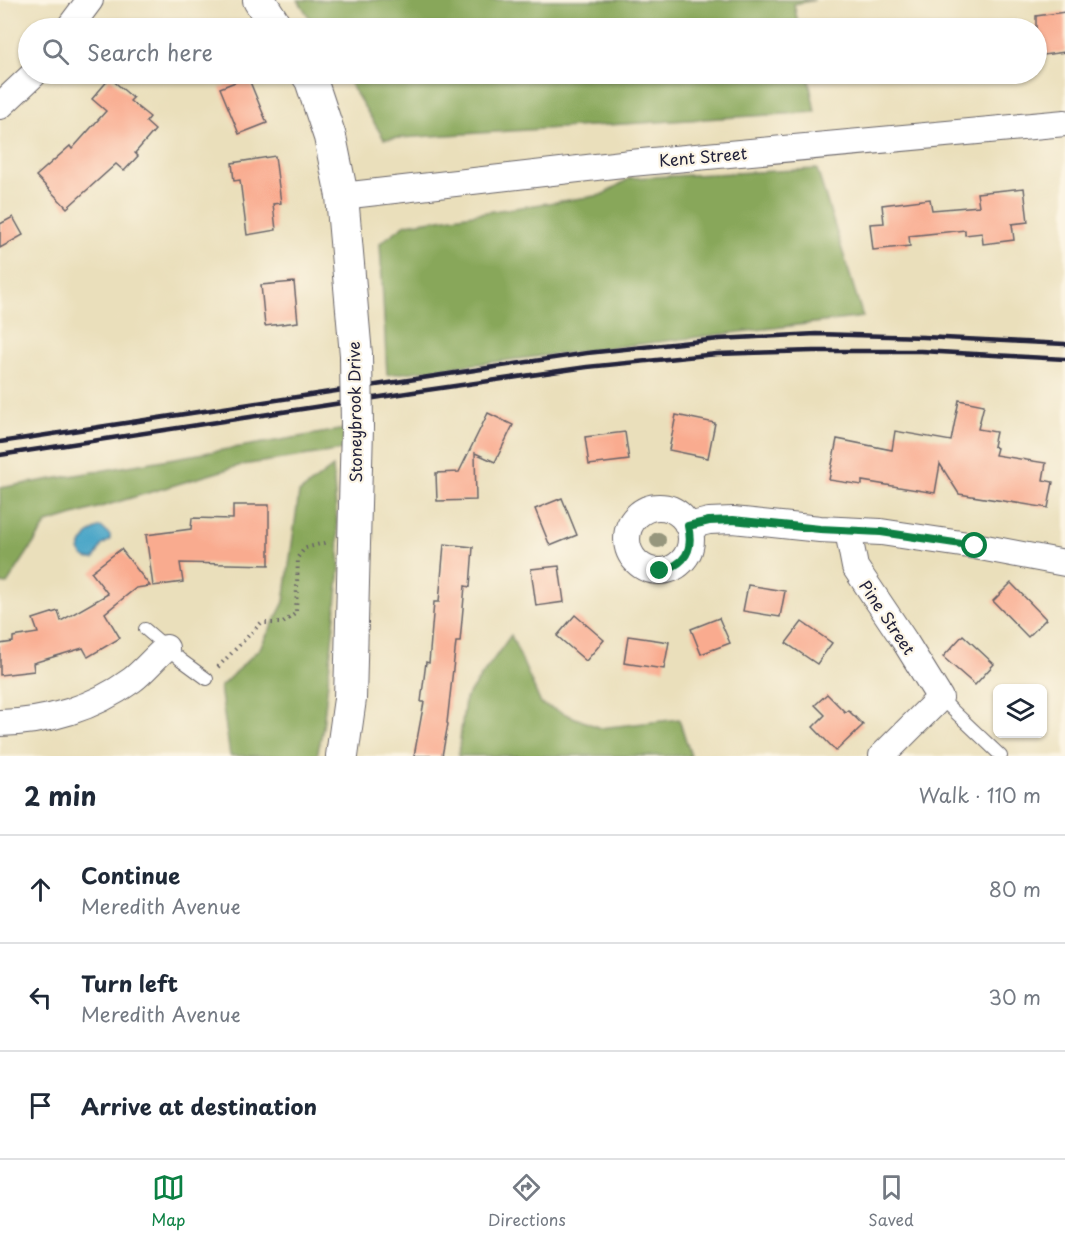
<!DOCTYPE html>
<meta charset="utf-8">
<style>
body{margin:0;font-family:"Playpen Sans",sans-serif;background:#f2f2f3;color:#1f2937}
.controls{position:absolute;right:18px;bottom:18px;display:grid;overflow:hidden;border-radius:9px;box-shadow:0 2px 4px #0004}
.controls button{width:54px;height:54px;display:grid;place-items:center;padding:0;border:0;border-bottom:2px solid #e0e1e3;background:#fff;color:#1f2937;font:30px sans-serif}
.stop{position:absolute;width:18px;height:18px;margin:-14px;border:4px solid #0b8043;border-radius:50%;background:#fff}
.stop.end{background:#0b8043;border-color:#fff;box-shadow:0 2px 6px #0008}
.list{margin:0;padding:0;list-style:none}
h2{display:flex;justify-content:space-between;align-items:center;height:78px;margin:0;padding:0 24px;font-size:26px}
h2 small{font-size:20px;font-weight:400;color:#747a83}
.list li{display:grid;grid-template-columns:39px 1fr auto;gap:18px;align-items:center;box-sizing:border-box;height:108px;padding:0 24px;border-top:2px solid #e0e1e3}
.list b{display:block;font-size:22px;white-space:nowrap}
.list p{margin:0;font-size:20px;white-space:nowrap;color:#747a83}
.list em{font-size:20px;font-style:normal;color:#747a83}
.icon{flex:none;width:33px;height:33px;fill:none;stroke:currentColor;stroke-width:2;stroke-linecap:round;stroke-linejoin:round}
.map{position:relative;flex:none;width:1065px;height:756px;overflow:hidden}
.search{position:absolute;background:#fff;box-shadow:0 2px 4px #0004;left:18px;right:18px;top:18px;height:66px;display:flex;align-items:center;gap:15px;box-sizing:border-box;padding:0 21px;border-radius:33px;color:#747a83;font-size:22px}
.sheet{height:402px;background:#fff}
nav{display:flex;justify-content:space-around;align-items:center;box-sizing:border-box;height:84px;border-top:2px solid #e0e1e3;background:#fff;font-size:16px;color:#747a83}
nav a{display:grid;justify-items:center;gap:3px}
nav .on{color:#0b8043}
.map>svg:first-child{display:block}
</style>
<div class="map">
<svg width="1065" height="756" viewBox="0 0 1065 756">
<rect width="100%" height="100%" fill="#fcf5e5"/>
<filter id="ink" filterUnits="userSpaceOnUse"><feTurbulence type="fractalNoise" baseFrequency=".0167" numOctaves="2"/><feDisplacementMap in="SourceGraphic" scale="12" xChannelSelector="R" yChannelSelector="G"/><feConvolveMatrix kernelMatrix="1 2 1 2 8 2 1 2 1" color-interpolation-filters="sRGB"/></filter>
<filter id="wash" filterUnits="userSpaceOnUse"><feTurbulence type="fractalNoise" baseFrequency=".008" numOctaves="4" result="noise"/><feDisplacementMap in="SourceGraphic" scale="24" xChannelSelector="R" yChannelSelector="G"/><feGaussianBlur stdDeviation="1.35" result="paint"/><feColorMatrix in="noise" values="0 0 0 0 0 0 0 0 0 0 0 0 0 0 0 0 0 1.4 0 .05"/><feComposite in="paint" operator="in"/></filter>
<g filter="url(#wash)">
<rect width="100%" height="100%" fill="#eadfbb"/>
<!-- forest -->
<g fill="#88a75a" stroke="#55644a" stroke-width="1.5">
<polygon points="298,0 815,0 794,4 799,28 316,28"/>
<polygon points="344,74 808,74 815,112 384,139"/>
<polygon points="817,169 863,317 387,375 380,243 406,224 602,195 630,178"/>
<polygon points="357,427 356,448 242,465 47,523 7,584 0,583 0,488"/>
<polygon points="333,467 340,567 323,728 317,756 230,756 220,687 260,648 284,602 299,493"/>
<polygon points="511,635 541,704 600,728 679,719 691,756 458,756 465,699"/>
</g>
<!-- water -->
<path fill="#48a5c7" stroke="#356481" stroke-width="1.5" d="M101,527L110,535V540L102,545L94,559C86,560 82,557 79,550C82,541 90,530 101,527Z"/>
<g id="blocks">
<!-- building -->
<g fill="#f9ab8f">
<polygon points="1065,12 1065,52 1036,56 1036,16"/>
<polygon points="248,77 267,123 239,134 220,88"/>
<polygon points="110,78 133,98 130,101 150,117 146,122 155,130 135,153 138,156 124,171 116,164 67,208 36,176 70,146 72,149 106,111 92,99"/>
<polygon points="275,156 281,203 273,204 276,230 247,235 240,180 234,181 232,163"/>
<polygon points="1024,188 1028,222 1012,224 1014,240 983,244 982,233 965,235 965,230 909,236 910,246 873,250 870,224 884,223 882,205 930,199 932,210 979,206 977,193"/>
<polygon points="13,217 23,235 0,248 0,224"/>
<polygon points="294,282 298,322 265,326 261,285"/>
<polygon points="959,400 984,405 978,429 996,432 993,446 997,448 995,455 1046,463 1043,480 1053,482 1048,508 959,494 940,464 935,493 862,481 862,485 829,480 837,439 892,450 895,431 951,441"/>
<polygon points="488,413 513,425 495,462 475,453 476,500 437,501 436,473 459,472"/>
<polygon points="676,415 715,423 708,458 669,450"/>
<polygon points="625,432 629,460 589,465 585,437"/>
<polygon points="562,498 577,535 550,546 535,509"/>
<polygon points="233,505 269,505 269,565 180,563 183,582 153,586 146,535 191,529 192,518 233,519"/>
<polygon points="444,544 473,547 470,587 465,586 460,642 456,642 447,723 448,724 442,756 414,756 424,702 421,702 426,662 429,663 434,602 439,602"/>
<polygon points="121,549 150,586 136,588 105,613 120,638 88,657 83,648 33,663 34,671 0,675 0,644 13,642 13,637 38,633 33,619 58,611 61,621 108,594 91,572"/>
<polygon points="559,566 564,602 536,606 531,569"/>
<polygon points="1011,583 1046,619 1028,637 993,601"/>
<polygon points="748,585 785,591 780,617 743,611"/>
<polygon points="575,615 604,640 586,661 557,636"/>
<polygon points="719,618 730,643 701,654 691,629"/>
<polygon points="802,622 832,643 817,664 786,643"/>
<polygon points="963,635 994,664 975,685 943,657"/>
<polygon points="628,636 669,642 664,669 624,663"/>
<polygon points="827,694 845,712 848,710 863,725 836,751 813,727 825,715 815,705"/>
</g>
</g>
</g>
<g filter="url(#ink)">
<use href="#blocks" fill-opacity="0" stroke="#686468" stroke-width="1.5"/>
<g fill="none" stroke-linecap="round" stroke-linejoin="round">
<!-- service casing -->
<g stroke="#686468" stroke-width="14">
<g id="service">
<polyline points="145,629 181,660 207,679"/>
<polyline points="940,698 1001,756"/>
</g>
</g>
<!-- minor casing -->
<g stroke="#686468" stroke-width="28">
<g id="minor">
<polyline points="69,28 90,0"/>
<polyline points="0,106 34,74"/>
<polyline points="342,196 631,163 1065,123"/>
<circle cx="659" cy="539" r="32"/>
<polyline points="688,526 709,521 733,520 820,529 881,532 975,546 1065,563"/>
<polyline points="848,531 855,567 904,640 940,698 882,756"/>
<path d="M0,723C47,722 94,708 132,680C144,671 154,658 166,648"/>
</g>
</g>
<!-- tertiary casing -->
<g stroke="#686468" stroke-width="34">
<g id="tertiary">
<polyline points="259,0 277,28"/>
<polyline points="307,74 311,80 330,137 342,196 356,355"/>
<polyline points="342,756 350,699 357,427"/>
</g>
</g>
<!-- path -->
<polyline stroke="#686468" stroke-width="4" stroke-dasharray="1.5 4.5" stroke-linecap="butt" points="218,667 261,623 283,623 296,613 298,557 305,548 328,542"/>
<!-- service -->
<use href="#service" stroke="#fff" stroke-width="12"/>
<!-- minor -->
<use href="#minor" stroke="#fff" stroke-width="26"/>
<!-- tertiary -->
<use href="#tertiary" stroke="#fff" stroke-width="32"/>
<!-- rail -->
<g stroke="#22223b" stroke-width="4.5">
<polyline points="0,442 587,353 719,339 816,334 924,337 1065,344"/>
<polyline points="0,455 420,391 587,367 717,354 813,351 921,351 1065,359"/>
</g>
<!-- tertiary-bridge casing -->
<g stroke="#686468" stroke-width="34" stroke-linecap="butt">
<polyline id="tertiary-bridge" points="356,355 357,427"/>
</g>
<!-- tertiary-bridge -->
<use href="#tertiary-bridge" stroke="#fff" stroke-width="32"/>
</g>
<!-- trees -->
<circle fill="#96967d" cx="658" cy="540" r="8"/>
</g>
<g fill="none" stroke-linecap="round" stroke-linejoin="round" filter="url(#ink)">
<!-- route -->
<path stroke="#0b8043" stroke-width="8" d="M660,571C685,565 694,551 688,526L709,521L733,520L820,529L881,532L975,546"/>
</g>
<g text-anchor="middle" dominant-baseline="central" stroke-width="4.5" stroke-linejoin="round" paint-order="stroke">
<!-- street labels -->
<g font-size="16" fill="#22223b" stroke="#fcf5e5">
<text transform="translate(703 156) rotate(-5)">Kent Street</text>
<text transform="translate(354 412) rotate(-91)">Stoneybrook Drive</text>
<text transform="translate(888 617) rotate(56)">Pine Street</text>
</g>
</g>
</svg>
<div class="controls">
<button><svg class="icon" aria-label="layers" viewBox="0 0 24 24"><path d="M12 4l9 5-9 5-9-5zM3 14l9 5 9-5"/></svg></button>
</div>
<div class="stop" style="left:975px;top:546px"></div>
<div class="stop end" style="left:660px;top:571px"></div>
<div class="search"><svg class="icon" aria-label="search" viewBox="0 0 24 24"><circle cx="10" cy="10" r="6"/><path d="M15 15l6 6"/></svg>Search here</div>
</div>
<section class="sheet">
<h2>2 min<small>Walk · 110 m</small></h2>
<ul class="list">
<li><svg class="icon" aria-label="ahead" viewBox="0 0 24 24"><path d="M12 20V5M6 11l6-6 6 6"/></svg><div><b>Continue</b><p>Meredith Avenue</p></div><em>80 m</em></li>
<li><svg class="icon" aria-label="left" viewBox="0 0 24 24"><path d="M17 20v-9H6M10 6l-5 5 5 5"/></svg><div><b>Turn left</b><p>Meredith Avenue</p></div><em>30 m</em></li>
<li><svg class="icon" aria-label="arrive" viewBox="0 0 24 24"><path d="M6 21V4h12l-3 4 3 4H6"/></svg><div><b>Arrive at destination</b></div></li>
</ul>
</section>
<nav>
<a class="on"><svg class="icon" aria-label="map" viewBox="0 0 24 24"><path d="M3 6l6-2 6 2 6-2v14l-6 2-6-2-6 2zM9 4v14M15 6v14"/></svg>Map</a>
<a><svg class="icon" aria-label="directions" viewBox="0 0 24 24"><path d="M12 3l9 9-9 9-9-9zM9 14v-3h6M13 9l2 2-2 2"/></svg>Directions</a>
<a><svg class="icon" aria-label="saved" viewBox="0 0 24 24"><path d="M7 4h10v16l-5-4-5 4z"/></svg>Saved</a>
</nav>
